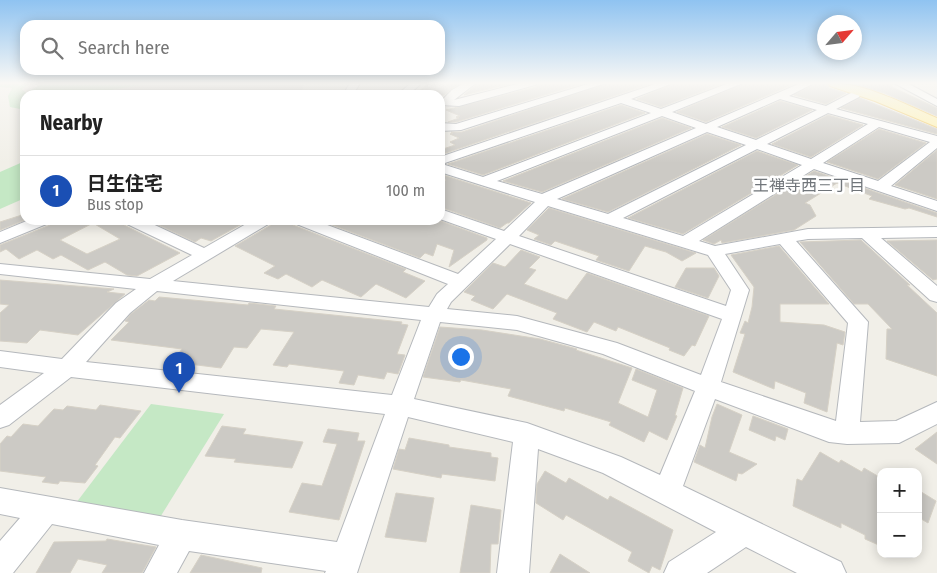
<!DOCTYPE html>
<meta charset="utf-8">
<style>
body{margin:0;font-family:"Fira Sans Condensed","Noto Sans JP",sans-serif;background:#f6f6f6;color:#222}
.controls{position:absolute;right:15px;bottom:15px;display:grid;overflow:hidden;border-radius:10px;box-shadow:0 2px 12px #0003}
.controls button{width:45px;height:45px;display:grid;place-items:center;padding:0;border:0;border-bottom:1px solid #e0e0e0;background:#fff;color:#222;font:25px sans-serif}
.compass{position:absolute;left:817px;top:15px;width:45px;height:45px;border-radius:50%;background:#fff;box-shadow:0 2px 12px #0003;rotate:62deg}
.you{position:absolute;left:460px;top:356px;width:18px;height:18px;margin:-12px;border:4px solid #fff;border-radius:50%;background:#1a73e8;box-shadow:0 0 0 8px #1a73e833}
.badge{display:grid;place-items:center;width:32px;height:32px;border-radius:50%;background:#2563eb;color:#fff;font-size:16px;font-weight:700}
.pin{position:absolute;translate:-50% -41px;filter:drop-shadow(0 1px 2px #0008)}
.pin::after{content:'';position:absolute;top:26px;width:18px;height:15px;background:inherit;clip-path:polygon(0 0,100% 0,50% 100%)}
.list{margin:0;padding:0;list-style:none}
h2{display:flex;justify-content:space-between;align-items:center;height:65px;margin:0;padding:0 20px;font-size:21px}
h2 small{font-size:16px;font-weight:400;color:#767676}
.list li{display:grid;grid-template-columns:32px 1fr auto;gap:15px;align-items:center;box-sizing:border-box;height:70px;padding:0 20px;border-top:1px solid #e0e0e0}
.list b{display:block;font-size:19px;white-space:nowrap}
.list p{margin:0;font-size:16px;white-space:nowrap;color:#767676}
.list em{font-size:16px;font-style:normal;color:#767676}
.icon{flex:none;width:28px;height:28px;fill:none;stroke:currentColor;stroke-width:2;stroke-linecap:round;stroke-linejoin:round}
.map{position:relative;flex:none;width:937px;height:573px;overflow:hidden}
.search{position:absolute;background:#fff;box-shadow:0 2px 12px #0003;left:20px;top:20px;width:425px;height:55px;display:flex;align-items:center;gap:12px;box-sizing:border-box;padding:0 18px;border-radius:15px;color:#767676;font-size:19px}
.panel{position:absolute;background:#fff;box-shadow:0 2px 12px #0003;left:20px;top:90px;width:425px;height:135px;border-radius:15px}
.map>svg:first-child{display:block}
</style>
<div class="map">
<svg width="937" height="573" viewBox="0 0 937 573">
<rect width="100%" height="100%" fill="#f1efe8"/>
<!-- industrial -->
<polygon fill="#e0deda" points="155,83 304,83 301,94 96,95 101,92"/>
<!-- green -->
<g fill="#c5e8c5">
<polygon points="5,83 32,83 22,89 28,95 25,95 25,110 10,107 8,96 12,88 0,87 0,84"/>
<polygon points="37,83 155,83 80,95 30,95 29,91 40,85"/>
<polygon points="25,161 25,198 0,209 0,172"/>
<polygon points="151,404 224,414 159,519 76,503"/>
</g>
<!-- building -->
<g fill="#cccac5" stroke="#d6d1c6" fill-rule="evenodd">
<polygon points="428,83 460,83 444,95 415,95"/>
<polygon points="478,83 513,83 464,95"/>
<polygon points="539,83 584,83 456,122 448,122 459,118 456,117 460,116 446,110 536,87"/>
<polygon points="608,83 652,83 440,155 440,150 455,145 450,142 459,138 450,134 453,133 451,132 462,132"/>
<polygon points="675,83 724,83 661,107 637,99"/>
<polygon points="745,83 796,83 706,122 677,112"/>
<polygon points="816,83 826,83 829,88 846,93 826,104 794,95"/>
<polygon points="848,83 892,83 892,87 937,108 937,116 884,93"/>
<polygon points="860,98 937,129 937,134 841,108"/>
<polygon points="780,101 812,110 756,138 722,127"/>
<polygon points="621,105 645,113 483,175 448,164"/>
<polygon points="828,115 863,125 811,157 772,144"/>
<polygon points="662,118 691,128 542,192 503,181"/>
<polygon points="879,129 926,143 878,179 827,162"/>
<polygon points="707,134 741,145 608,212 562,199"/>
<polygon points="937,150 937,199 895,185"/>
<polygon points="757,151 798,165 683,234 628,218"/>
<polygon points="814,171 937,213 937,217 909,208 905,209 869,199 872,196 837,183 805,203 810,205 816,216 794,230 722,243 721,240 714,244 703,240"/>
<polygon points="440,174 531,203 509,223 507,223 500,228 440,207 440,184 446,180 440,179"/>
<polygon points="549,208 696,253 682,261 666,252 645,246 629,271 596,260 599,256 555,241 551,245 534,239 539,235 527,230"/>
<polygon points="25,214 25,220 0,230 0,222"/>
<path d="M53,220H121L124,225L180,253L137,276L127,275L105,262L88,270L61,255L53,259L37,250L19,259L6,249L0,252V245L50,225ZM93,223L120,239L87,254L60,240Z"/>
<polygon points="148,220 249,220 211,241 201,238 195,242"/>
<polygon points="274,220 290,220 293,225 406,269 403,272 425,281 406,298 376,284 361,297 322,280 312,287 286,274 278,279 264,273 275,266 235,246 271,225"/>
<polygon points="319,220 438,220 487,238 487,240 449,267 454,250 437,244 433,256 425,253 420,258"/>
<polygon points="861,240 910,285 907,285 937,313 937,376 886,359 887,329 892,329 868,304 854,304 800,242"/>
<polygon points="937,240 937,279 933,280 887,241"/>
<polygon points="779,246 829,304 780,304 780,322 824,325 845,332 843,345 837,343 827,412 804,403 806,393 775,381 774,389 733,372 745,334 740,333 745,321 748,323 752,307 754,287 731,255"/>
<polygon points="521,250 540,257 529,268 536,270 524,284 567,300 587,273 709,316 695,346 692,345 684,356 669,350 670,348 618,327 616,331 594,322 587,332 553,319 557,313 507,294 493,309 471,300 475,296 464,292 493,263 505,267"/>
<polygon points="686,268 714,268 719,276 708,298 675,287"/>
<polygon points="0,280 114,289 107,292 125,294 78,335 40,330 27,343 0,341 0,313 9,305 0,304"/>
<polygon points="159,297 248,305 249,303 276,306 274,309 402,322 401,324 408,325 397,354 405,355 398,374 387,372 384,379 358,375 354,385 339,383 344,371 289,364 287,367 273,365 294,332 261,329 247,348 234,347 221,368 189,364 193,359 176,357 182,349 111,340 129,322 125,321 131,314 149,300 155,301"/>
<polygon points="440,327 482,330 540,339 577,349 576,350 632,368 618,403 648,417 657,390 632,380 636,369 683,388 675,415 677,416 667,440 649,431 644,442 609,425 611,422 565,408 564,411 508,396 511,389 461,380 460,382 423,377"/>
<polygon points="717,404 742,415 729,452 757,464 742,474 738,473 736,481 694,462 700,445 705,448 712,417"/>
<polygon points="100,405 141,411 120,438 115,437 95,465 98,466 85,483 60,481 58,484 42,482 46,477 0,471 0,444 7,436 11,437 23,424 38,426 54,409 63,410 67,406 96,410"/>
<polygon points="753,416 788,429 785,440 776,436 775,441 749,430"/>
<polygon points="222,426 246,429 243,434 303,442 292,468 234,462 236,459 205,456"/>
<polygon points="328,429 359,433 357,441 365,441 339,520 289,512 302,483 322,486 337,444 323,442"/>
<polygon points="937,432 937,464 915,449"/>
<polygon points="409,438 449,445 449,447 491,453 491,457 498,458 495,481 442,474 441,478 393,469 399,449 405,450"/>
<polygon points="820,452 839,463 841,460 862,472 864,468 881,478 881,546 865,539 865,535 841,523 841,528 793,506 797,479 802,481"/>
<polygon points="545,471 566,483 569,478 608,500 610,496 673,530 660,570 652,566 649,573 628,561 632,552 566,515 563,520 536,503 537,484"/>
<polygon points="918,490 936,501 928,523 918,517"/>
<polygon points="396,493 434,498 426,542 385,537"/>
<polygon points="471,505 501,510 498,544 491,544 490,573 460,573"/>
<polygon points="107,539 156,547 142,573 102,573 107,565 78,559 70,573 36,573 54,542 106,541"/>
<polygon points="560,554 590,573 550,573"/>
<polygon points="201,555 262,568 261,573 190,573"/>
</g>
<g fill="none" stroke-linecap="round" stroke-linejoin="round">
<!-- minor casing -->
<g stroke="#b5b8bc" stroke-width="2">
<g id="minor">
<polygon points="350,83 360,83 353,95 343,95"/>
<polygon points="411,83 422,83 408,95 397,95"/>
<polygon points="464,83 476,83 454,100 521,83 537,83 535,85 459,106 441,105 441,101 452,90"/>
<polygon points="591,83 606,83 461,130 440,131 440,123 456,124"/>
<path d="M658,83H673L631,99L661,109L729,83H743L672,112L706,124L801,83H814L789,96L826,106L851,93H859L860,95L859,97L836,109L937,136V148L891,186L937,201V211L814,169L699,241L715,246L808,229L937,227V237L881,238L937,286V302L930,300L862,238L808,239L796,241L868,322L860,422L896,421L937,402V424L899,443L847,444L829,442L715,399L683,486L841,562L846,573H797L746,547L707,573H664L669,562L716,532L603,473L538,449L529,573H497L513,442L408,417L357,573H325L326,571L189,551L177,573H144L159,545L52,524L13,573H0V541L20,518L0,514V488L182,520L337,542L385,414L71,377L9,425L0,428V405L44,373L0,367V351L62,359L116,303L136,289L0,274V264L150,279L192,255L125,223L123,220H144L204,248L253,220H272L270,223L173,281L429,307L437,294L448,284L294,223L292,220H314L458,274L496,239L440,219V209L504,231L535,202L440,172V157ZM780,99L817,110L756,140L717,127ZM621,103L651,113L483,177L442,164ZM828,113L868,124L811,159L767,144ZM662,116L696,128L542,194L497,181ZM879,127L930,142L878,181L823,163ZM707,132L746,145L608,214L557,199ZM757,149L802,165L683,236L623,218ZM548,206L708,255L731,290L726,306L519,236ZM510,244L722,319L701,375L617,343L517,316L447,309L451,302ZM780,244L848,323L836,421L721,382L749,290L725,254ZM157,291L421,320L392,395L86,362L130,313ZM440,322L517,330L603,354L695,391L660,475L621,457L527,423L414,399Z"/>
<polygon points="894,83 907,83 937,99 937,106"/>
<polygon points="29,220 51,220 49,223 0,243 0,232"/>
</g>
</g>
<!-- major casing -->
<g stroke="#f2c960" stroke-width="2">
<path id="major" d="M828,83C866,83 902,103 937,118V127L875,101L830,86Z"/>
</g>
<!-- minor -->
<use href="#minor" fill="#fff" fill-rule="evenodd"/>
<!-- major -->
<use href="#major" fill="#fff2af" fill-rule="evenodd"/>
</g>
<!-- sky -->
<linearGradient id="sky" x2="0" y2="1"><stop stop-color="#8fc3f1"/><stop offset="0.51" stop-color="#f9f8f5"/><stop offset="1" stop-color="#f9f8f5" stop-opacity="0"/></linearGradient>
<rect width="937" height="163" fill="url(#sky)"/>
<g text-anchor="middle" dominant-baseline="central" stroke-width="5" stroke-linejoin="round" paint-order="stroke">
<!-- far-neighbourhood labels -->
<g font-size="16" fill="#70757a" stroke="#fff">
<text x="809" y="185">王禅寺西三丁目</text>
</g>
</g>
</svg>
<div class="controls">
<button>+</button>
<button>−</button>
</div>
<svg class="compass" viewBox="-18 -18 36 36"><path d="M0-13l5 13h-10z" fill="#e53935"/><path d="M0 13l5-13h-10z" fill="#767676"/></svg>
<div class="you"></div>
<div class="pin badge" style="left:179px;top:393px;background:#1a4fb4">1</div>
<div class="search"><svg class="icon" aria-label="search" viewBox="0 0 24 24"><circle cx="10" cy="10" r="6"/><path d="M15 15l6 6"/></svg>Search here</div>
<section class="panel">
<h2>Nearby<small></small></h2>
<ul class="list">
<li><span class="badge" style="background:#1a4fb4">1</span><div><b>日生住宅</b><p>Bus stop</p></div><em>100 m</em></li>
</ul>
</section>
</div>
